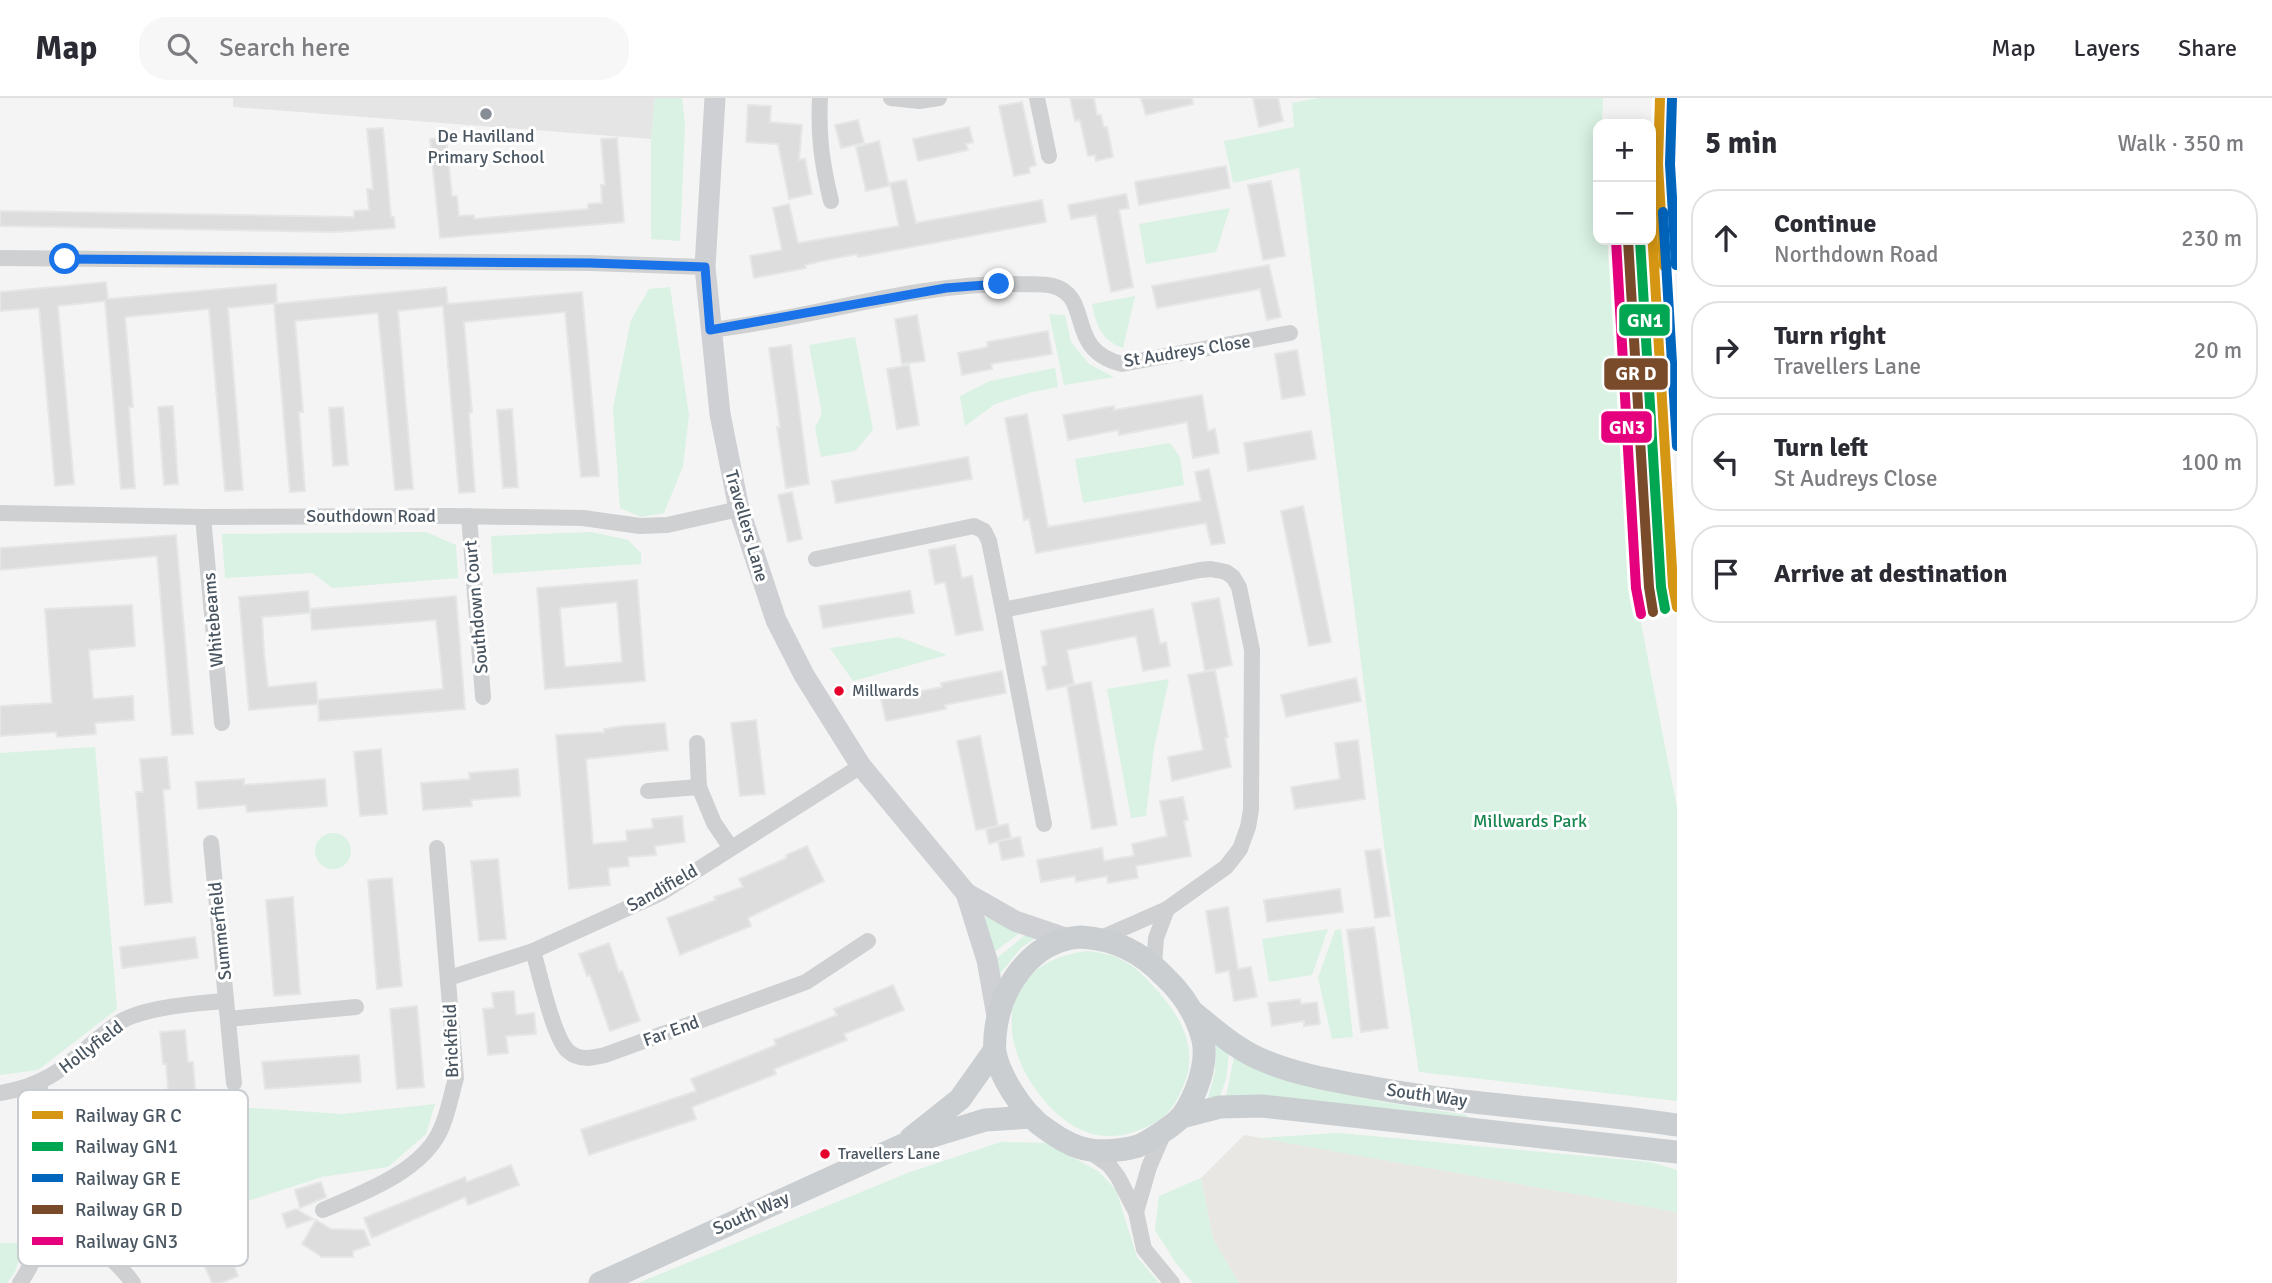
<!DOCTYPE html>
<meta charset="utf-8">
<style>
body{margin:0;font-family:Signika,sans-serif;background:#f7f7f7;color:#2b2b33}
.controls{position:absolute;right:21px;top:21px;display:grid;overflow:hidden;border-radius:14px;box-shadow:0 4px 18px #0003}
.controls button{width:63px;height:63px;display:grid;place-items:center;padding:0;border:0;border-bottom:2px solid #e1e1e2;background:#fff;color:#2b2b33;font:35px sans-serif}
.stop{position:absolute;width:21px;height:21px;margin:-16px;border:5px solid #1a73e8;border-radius:50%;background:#fff}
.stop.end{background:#1a73e8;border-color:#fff;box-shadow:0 2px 7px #0008}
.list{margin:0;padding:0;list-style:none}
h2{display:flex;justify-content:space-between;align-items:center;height:91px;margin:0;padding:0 28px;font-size:30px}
h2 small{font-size:23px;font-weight:400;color:#7c7c81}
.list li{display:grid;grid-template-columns:46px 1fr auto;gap:21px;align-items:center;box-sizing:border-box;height:98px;margin:0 14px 14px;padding:0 14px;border:2px solid #e1e1e2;border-radius:28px}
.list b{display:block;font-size:26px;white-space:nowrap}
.list p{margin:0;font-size:23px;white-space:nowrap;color:#7c7c81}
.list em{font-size:23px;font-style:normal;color:#7c7c81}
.icon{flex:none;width:38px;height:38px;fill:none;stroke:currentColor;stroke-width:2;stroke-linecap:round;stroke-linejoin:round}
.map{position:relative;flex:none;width:1677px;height:1185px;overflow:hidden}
header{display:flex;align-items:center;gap:42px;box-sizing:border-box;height:98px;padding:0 35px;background:#fff;border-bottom:2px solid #e1e1e2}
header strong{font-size:33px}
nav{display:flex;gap:38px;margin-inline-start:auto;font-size:24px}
.search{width:490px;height:63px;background:#f7f7f7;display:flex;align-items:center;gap:18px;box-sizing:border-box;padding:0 24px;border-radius:28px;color:#7c7c81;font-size:26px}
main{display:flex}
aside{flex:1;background:#fff}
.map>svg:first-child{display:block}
</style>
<header>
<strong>Map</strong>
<div class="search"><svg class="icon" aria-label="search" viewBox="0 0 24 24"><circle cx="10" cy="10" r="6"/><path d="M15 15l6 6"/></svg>Search here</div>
<nav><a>Map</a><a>Layers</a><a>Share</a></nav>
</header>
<main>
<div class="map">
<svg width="1677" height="1185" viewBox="0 0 1677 1185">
<rect width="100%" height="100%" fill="#f4f4f4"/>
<!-- commercial -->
<polygon fill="#e8e7e3" points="1244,1037 1677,1114 1677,1185 1239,1185 1213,1141 1201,1080"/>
<!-- education -->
<polygon fill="#e6e5e6" points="233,0 655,0 651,41 233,9"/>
<!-- green -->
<g fill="#d9f2e3">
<polygon points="655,0 682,0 685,27 680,143 651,141 651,41"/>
<polygon points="1318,0 1603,0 1602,26 1598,26 1598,142 1607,142 1631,474 1677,710 1677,1003 1419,974 1384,747 1299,70 1233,85 1224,43 1294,29 1292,5"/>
<polygon points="1230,110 1216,154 1146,166 1139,126"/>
<polygon points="670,189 689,317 683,368 664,415 641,419 620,410 613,310 631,222 649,191"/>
<path d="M1135,198L1123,250C1101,242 1096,227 1092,206Z"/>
<polygon points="1049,216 1065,217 1071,244 1089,266 1114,279 1064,287"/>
<polygon points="855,239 873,332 855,353 821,359 815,330 822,316 809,247"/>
<polygon points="1055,270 1058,289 1032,294 995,306 965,328 960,298 990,283"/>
<polygon points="1170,345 1180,359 1184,387 1083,405 1075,361"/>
<polygon points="426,434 456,447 458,480 332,490 313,475 225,480 222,436"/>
<polygon points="591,434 628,442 641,455 641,466 493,476 491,438"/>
<polygon points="899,539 947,557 853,583 830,550"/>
<polygon points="1169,581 1154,650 1146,718 1131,720 1107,591"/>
<polygon points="95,649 117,911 38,972 0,977 0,655"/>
<circle cx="333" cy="753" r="18"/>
<polygon points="990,816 1021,834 993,855 980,822"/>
<polygon points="1328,831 1312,877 1269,884 1262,841"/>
<polygon points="1341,831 1353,939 1332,941 1318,880 1335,832"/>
<polygon points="1025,837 1037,839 1022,849 999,877 995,862"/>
<path d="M1088,853C1101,855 1113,856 1124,863C1135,869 1144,878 1152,887C1180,916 1201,952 1182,991C1176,1005 1169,1016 1156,1024C1108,1052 1068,1036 1037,993C992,931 1005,863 1088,853Z"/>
<polygon points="1216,947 1229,955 1226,981 1220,998 1208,1000 1215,974"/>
<polygon points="1234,959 1316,990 1384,1004 1467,1017 1467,1021 1226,999"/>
<polygon points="435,1006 426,1036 388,1069 322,1079 176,1126 120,1139 89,1095 162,1079 155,1045 211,1035 224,1011 238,1009 342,1016"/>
<polygon points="1339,1035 1650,1064 1677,1072 1677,1114 1259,1040"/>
<polygon points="1001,1044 1046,1045 1098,1073 1116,1092 1137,1159 1159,1185 638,1185 910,1074"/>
<polygon points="1201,1080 1213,1141 1239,1185 1193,1185 1176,1165 1155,1132 1159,1098"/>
<polygon points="0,1145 24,1145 15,1174 7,1185 0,1185"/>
</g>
<!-- building -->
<g fill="#ddddde" stroke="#e5e6e7" stroke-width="2" fill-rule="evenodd">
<polygon points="1070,0 1094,0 1097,17 1101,17 1104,30 1107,29 1113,59 1096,63 1095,57 1088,58 1080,22 1075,23"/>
<polygon points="1141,0 1192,0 1193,6 1146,17"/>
<polygon points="1253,0 1278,0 1283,23 1259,29"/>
<polygon points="1022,4 1036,67 1029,69 1030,75 1014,78 999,8"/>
<polygon points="748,7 771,8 770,24 802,27 799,62 805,61 812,96 789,101 778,46 746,44"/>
<polygon points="858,22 864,45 841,50 835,27"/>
<polygon points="969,29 973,44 966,46 968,52 918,63 913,41"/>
<polygon points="383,30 391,119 394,119 395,130 335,134 0,128 0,113 354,119 354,113 369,112 367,91 373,91 367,31"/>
<polygon points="446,39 452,98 457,98 459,118 474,117 474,121 588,111 588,106 602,105 601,87 605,87 601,41 617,40 624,124 440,140 430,41"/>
<polygon points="879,43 889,88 866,93 856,49"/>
<polygon points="1226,68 1230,90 1139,107 1135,84"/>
<polygon points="906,82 916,125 1042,102 1046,124 858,159 857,156 822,163 805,167 806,170 754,180 750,158 782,152 773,110 789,106 798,145 899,128 890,85"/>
<polygon points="1271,83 1285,158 1263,162 1248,87"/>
<polygon points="1126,96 1129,110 1119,112 1133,189 1111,194 1096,117 1071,121 1068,107"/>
<polygon points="1269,167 1281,219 1267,222 1260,191 1157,210 1152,188"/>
<polygon points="106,184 108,201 276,186 277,205 228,210 243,392 225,393 209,211 125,219 133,309 129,309 135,390 121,391 105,203 58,208 74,386 55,388 39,210 0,213 0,194"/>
<polygon points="446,189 448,206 582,194 599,378 581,379 565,214 464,224 472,314 469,315 475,394 459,395 443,208 398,213 413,391 395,392 378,215 295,223 303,314 299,314 305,393 290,394 274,206"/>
<polygon points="917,217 925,263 902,266 895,221"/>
<polygon points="1048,233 1052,256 991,266 992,271 962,277 958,255 988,249 987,244"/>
<polygon points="791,247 809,386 786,390 777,329 780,329 769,250"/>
<polygon points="1297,252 1305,297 1282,301 1275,256"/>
<polygon points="909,267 919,327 897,331 887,271"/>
<polygon points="1202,297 1208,333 1215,331 1219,355 1193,360 1187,324 1119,337 1118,332 1068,342 1063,317 1114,308 1114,312"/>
<polygon points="173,308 178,386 164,387 158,309"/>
<polygon points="343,309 348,367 333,368 329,310"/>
<polygon points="512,311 518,389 503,390 497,312"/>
<polygon points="1027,316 1048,429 1201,403 1195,374 1209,371 1225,445 1211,447 1206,425 1036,455 1029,421 1024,422 1005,320"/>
<polygon points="1311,333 1316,361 1248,373 1244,345"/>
<polygon points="968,359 972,381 836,405 832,383"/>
<polygon points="792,394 802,441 788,444 778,397"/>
<polygon points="1303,408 1331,544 1309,548 1281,413"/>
<polygon points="176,437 193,636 172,637 157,458 0,472 0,450"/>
<polygon points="955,447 962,480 972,478 983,532 956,537 945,484 935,486 929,452"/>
<path d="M637,482L645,583L545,591L537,490ZM617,504L622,564L565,569L560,510Z"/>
<polygon points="308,493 310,515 262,519 264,555 268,589 316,584 318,606 249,612 239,499"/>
<polygon points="910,493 914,515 823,530 819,508"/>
<polygon points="456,498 465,611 319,623 318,602 443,591 441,569 436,522 312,532 310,511"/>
<polygon points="1219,500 1232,567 1205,573 1192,505"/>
<polygon points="132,507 135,548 89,552 93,601 133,598 134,622 95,625 96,636 57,639 56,634 0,638 0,608 52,605 45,511"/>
<polygon points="1153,511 1160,546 1166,544 1170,568 1143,573 1136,538 1116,542 1067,552 1074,586 1047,592 1042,569 1047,567 1041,533"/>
<polygon points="1215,572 1228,639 1225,640 1231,669 1172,683 1168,659 1203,652 1188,577"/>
<polygon points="1002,573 1006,595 945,607 946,611 886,623 881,601 942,589 941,585"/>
<polygon points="1356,580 1361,603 1286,619 1281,597"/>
<polygon points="1091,584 1117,727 1092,731 1067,588"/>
<polygon points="756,622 765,696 740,698 731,625"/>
<polygon points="665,625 668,652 586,661 593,746 627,743 626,733 653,730 652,721 682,718 685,744 655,748 656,757 628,759 629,768 608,770 610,787 569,791 556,637 604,634 604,631 624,628"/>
<polygon points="980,638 998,728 1008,726 1011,740 999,743 1020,739 1024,758 1002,762 998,743 989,746 986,731 998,728 976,732 957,643"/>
<polygon points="1358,642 1365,701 1295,711 1291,689 1340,681 1335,645"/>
<polygon points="381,651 387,716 360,718 354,654"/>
<polygon points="167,659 170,691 163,692 172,804 145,807 136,694 143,694 140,661"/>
<polygon points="518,671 520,698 471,702 472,708 423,712 421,685 470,681 469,675"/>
<polygon points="244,681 244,687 325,681 327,708 247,714 246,707 198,711 196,684"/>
<polygon points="1183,699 1188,722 1184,723 1191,758 1136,768 1138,780 1108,785 1107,778 1076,784 1075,778 1041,784 1037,762 1102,750 1104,763 1119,760 1134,758 1132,746 1167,738 1160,703"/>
<polygon points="807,748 824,783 748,820 751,828 680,857 667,820 716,802 714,799 743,789 739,781 787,760 786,757"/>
<polygon points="1380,751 1390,818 1375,820 1365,753"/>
<polygon points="498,761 506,841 479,843 471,763"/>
<polygon points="392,780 402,888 377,891 368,782"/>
<polygon points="1340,791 1343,814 1267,824 1264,802"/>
<polygon points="293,799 300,896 274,898 266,802"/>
<polygon points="1228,809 1238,871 1251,869 1257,899 1234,903 1229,873 1216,875 1206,813"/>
<polygon points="1374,829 1388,930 1361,934 1347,832"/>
<polygon points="195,839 198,860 122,870 120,849"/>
<polygon points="609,845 619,874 622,873 640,923 610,933 590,877 587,878 579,856"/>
<polygon points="893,887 904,912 844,936 847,942 774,971 776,976 692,1009 696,1021 589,1057 581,1032 696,993 691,981 776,947 774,942 837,917 834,911"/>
<polygon points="514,893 516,917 534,915 536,936 506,938 508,955 488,957 483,911 494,910 492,895"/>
<polygon points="1300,901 1301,906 1317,904 1320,926 1304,928 1304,923 1272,928 1268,905"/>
<polygon points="417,908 424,989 397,991 390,911"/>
<polygon points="185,932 188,964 193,964 198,1028 171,1030 166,966 163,966 160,934"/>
<polygon points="359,957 361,984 265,991 262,964"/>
<polygon points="511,1067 519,1087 468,1107 465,1099 372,1140 364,1120 465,1079 467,1084"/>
<polygon points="321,1084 326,1099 300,1110 295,1092"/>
<polygon points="296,1111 313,1121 287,1130 282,1116"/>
<polygon points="316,1122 331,1131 364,1132 370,1147 353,1153 353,1159 322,1159 302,1146"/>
<polygon points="210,1125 221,1154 228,1152 238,1178 221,1185 212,1185 201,1159 195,1161 184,1135"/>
</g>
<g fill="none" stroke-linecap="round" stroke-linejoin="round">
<!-- street -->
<g stroke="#ced0d2" stroke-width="16">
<path d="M820,0C818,38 822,66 831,103"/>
<polyline points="891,0 919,3 939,0"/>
<polyline points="1037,0 1049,58"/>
<polyline points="0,160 590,165 705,169"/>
<path d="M710,232C811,221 916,184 1016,186C1028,187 1042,185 1053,188C1094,199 1064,252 1122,266L1290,235"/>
<polyline points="0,415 203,419 452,418 583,420 640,428 667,427 739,411"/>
<polyline points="469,418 483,599"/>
<polyline points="203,419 222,625"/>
<polyline points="816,461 974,428 984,433 989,443 1003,512 1200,472 1211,471 1226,474 1233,479 1239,489 1252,552 1251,712 1248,729 1240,751 1226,769 1167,811 1101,840"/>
<polyline points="1003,512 1044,726"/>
<polyline points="697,645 699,689 714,725 731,750"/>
<polyline points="648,693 699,689"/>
<polyline points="211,745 234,985"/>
<path d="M533,853C540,876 553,939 568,953C579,963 592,960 605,957L806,884L868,843"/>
<polyline points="1154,868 1156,840 1167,811"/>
<polyline points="449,880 533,853 661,795 861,668"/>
<polyline points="228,921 356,909"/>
<path d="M0,995C62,985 74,955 120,924C144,909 198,905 226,903"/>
<polyline points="1089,1053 1109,1067 1118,1079 1136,1114 1144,1151 1172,1185"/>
<path d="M323,1112C362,1095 421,1074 440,1033C448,1017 451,997 456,980L437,750"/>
<polyline points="1136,1114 1149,1069 1164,1034"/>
<path d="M47,1129C84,1141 109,1152 133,1185"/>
<path d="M20,1185C58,1129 64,1049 38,986"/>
</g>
<!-- secondary -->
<g stroke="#ced0d4" stroke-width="21">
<polyline points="715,0 705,169 720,316 739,411 776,522 804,577 861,668 966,795 1015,823 1065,840"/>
<polyline points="966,795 987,862 997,918"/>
</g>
<!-- primary -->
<g stroke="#caced1" stroke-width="23">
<path d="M1081,839C1115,841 1141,854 1165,879C1183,896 1197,918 1203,942C1208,966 1196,998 1182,1018C1176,1026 1148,1044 1138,1048C1126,1052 1104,1054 1091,1052C1072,1050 1054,1037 1039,1026C1021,1011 999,977 995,954C994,950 995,943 995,938C999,891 1030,842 1081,839Z"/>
<path d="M1194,915C1215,932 1235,950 1260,961C1296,977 1336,983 1374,990C1474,1008 1576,1012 1677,1027"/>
<polyline points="1181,1019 1220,1009 1262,1008 1677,1054"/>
<polyline points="911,1040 960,1001 994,953"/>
<polyline points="600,1185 903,1047 985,1022 1032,1019"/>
</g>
<!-- rail-1 casing -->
<g stroke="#fff" stroke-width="16">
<g id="rail-1">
<polyline points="1660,0 1658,66 1664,168"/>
<polyline points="1651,115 1673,488 1677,509"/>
</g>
</g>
<!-- rail-2 casing -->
<g stroke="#fff" stroke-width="16">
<polyline id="rail-2" points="1640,142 1661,489 1665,511"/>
</g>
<!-- rail-3 casing -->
<g stroke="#fff" stroke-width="16">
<g id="rail-3">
<polyline points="1672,0 1670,66 1676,167"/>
<polyline points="1663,114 1677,348"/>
</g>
</g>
<!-- rail-4 casing -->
<g stroke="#fff" stroke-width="16">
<polyline id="rail-4" points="1628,142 1649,489 1653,514"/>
</g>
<!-- rail-5 casing -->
<g stroke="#fff" stroke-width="16">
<polyline id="rail-5" points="1616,142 1636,490 1641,516"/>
</g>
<!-- rail-1 -->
<use href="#rail-1" stroke="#d49613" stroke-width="10"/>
<!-- rail-2 -->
<use href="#rail-2" stroke="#00a651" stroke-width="10"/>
<!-- rail-3 -->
<use href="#rail-3" stroke="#0065bd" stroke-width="10"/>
<!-- rail-4 -->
<use href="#rail-4" stroke="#7a4b2a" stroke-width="10"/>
<!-- rail-5 -->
<use href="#rail-5" stroke="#e5007d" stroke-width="10"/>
</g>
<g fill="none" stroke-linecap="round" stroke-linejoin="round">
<!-- route -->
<polyline stroke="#1a73e8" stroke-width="9" points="65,161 590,165 705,169 710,232 946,190 999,186"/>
</g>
<!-- markers -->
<circle fill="#868d94" stroke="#fff" stroke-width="2.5" cx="486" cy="16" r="7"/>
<g fill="#e4002b" stroke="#fff" stroke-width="2.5">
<circle cx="839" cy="593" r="6"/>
<circle cx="825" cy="1056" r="6"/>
</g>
<g text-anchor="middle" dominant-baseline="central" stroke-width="6" stroke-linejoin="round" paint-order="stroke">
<!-- bus labels -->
<g font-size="16" fill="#4a5661" stroke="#fff" text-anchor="start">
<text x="852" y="593">Millwards</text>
<text x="838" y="1056">Travellers Lane</text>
</g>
<!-- poi labels -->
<g font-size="18" fill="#4a5661" stroke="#fff">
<text x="486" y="38">De Havilland<tspan x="486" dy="21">Primary School</tspan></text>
</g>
<!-- street labels -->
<g font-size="18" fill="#4a5661" stroke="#fff">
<text transform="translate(1187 253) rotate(-9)">St Audreys Close</text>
<text x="371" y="418">Southdown Road</text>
<text transform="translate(747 428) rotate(74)">Travellers Lane</text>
<text transform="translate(476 509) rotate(-95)">Southdown Court</text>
<text transform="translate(213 522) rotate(-95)">Whitebeams</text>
<text transform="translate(662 790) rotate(-29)">Sandifield</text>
<text transform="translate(220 833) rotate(-96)">Summerfield</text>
<text transform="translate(671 933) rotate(-20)">Far End</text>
<text transform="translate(451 943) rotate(-92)">Brickfield</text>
<text transform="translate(91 949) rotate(-37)">Hollyfield</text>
<text transform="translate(1427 997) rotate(8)">South Way</text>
<text transform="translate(751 1115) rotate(-24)">South Way</text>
</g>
<!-- park labels -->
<g font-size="18" fill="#17864f" stroke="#fff">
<text x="1530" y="723">Millwards Park</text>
</g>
</g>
<!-- legend -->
<rect x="18" y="992" width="230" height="176" rx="10" fill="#fff" stroke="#c9ccd0" stroke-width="2"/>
<rect x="32" y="1013" width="31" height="8" fill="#d49613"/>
<rect x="32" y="1044" width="31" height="9" fill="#00a651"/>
<rect x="32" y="1076" width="31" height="8" fill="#0065bd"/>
<rect x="32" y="1107" width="31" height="9" fill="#7a4b2a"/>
<rect x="32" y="1139" width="31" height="8" fill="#e5007d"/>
<g font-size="19" fill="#4a5661">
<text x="75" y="1024">Railway GR C</text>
<text x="75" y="1055">Railway GN1</text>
<text x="75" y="1087">Railway GR E</text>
<text x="75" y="1118">Railway GR D</text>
<text x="75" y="1150">Railway GN3</text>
</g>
<g stroke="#fff" stroke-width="2.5">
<rect x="1618" y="205" width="53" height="34" rx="7" fill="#00a651"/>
<rect x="1603" y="259" width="66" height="34" rx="7" fill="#7a4b2a"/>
<rect x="1600" y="312" width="53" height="34" rx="7" fill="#e5007d"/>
</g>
<g font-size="19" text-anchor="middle" font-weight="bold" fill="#fff">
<text x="1645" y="229">GN1</text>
<text x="1636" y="282">GR D</text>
<text x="1627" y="336">GN3</text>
</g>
</svg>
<div class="controls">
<button>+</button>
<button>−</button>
</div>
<div class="stop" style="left:65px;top:161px"></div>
<div class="stop end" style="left:999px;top:186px"></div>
</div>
<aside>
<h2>5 min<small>Walk · 350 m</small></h2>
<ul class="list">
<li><svg class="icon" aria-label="ahead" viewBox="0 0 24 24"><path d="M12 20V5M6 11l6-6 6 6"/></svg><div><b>Continue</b><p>Northdown Road</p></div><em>230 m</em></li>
<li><svg class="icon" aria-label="right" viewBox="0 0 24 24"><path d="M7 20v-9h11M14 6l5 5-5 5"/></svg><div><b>Turn right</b><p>Travellers Lane</p></div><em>20 m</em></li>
<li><svg class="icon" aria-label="left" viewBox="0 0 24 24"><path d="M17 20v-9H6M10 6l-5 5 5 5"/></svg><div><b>Turn left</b><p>St Audreys Close</p></div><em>100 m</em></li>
<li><svg class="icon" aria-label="arrive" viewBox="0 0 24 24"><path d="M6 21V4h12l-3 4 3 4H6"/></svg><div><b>Arrive at destination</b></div></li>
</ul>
</aside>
</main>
